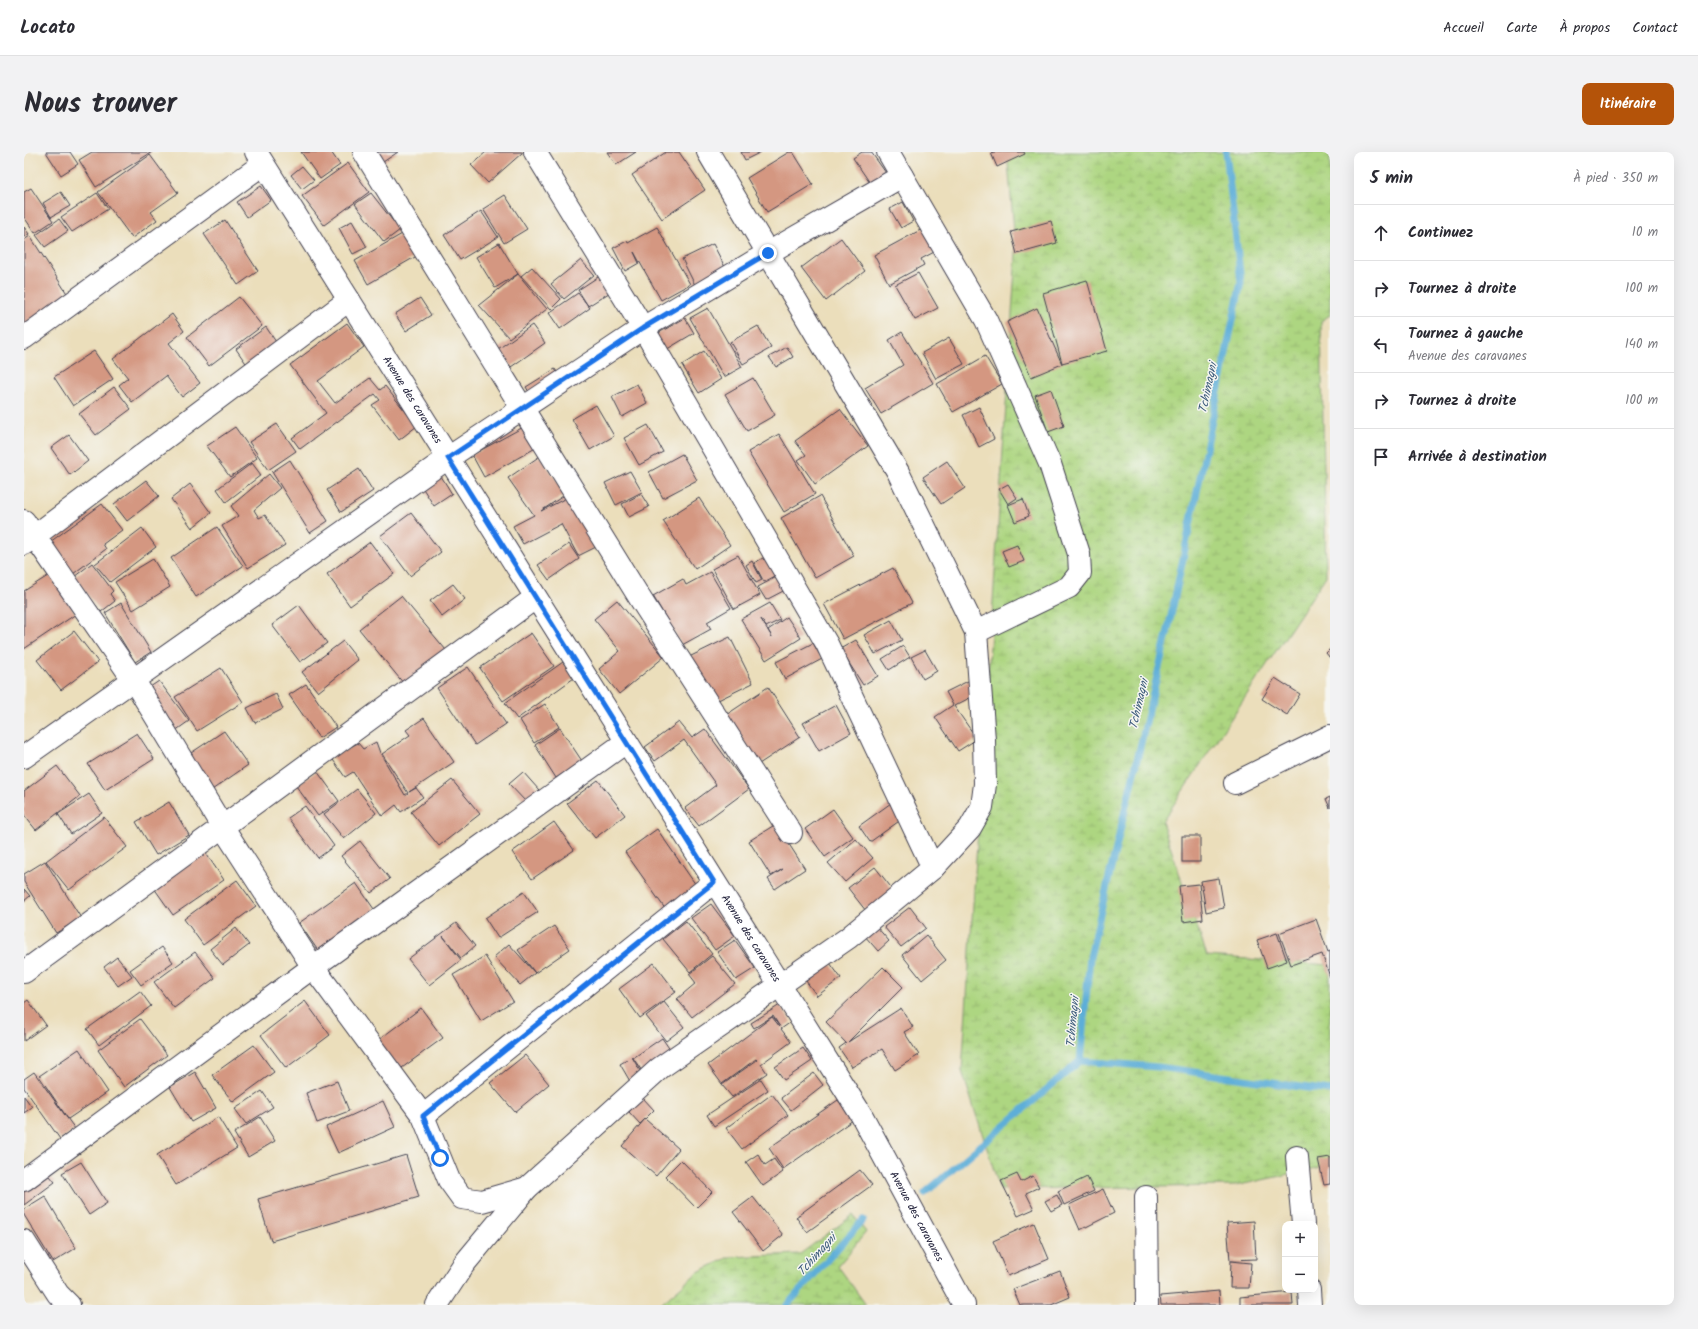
<!DOCTYPE html>
<html lang="fr">
<meta charset="utf-8">
<style>
body{margin:0;font-family:Kalam,sans-serif;background:#f2f2f3;color:#2b2b33}
.controls{position:absolute;right:12px;bottom:12px;display:grid;overflow:hidden;border-radius:8px;box-shadow:0 4px 16px #0002}
.controls button{width:36px;height:36px;display:grid;place-items:center;padding:0;border:0;border-bottom:1px solid #e1e1e2;background:#fff;color:#2b2b33;font:20px sans-serif}
.stop{position:absolute;width:12px;height:12px;margin:-9px;border:3px solid #1a73e8;border-radius:50%;background:#fff}
.stop.end{background:#1a73e8;border-color:#fff;box-shadow:0 1px 4px #0008}
.list{margin:0;padding:0;list-style:none}
h2{display:flex;justify-content:space-between;align-items:center;height:52px;margin:0;padding:0 16px;font-size:17px}
h2 small{font-size:13px;font-weight:400;color:#7c7c81}
.list li{display:grid;grid-template-columns:26px 1fr auto;gap:12px;align-items:center;box-sizing:border-box;height:56px;padding:0 16px;border-top:1px solid #e1e1e2}
.list b{display:block;font-size:15px;white-space:nowrap}
.list p{margin:0;font-size:13px;white-space:nowrap;color:#7c7c81}
.list em{font-size:13px;font-style:normal;color:#7c7c81}
.icon{flex:none;width:22px;height:22px;fill:none;stroke:currentColor;stroke-width:2;stroke-linecap:round;stroke-linejoin:round}
.map{position:relative;flex:none;width:1306px;height:1153px;overflow:hidden;border-radius:8px}
header{display:flex;align-items:center;gap:24px;box-sizing:border-box;height:56px;padding:0 20px;background:#fff;border-bottom:1px solid #e1e1e2}
header strong{font-size:19px}
nav{display:flex;gap:22px;margin-inline-start:auto;font-size:14px}
.intro{display:flex;align-items:center;justify-content:space-between;box-sizing:border-box;height:96px;padding:0 24px}
h1{margin:0;font-size:28px}
.button{padding:10px 18px;border-radius:8px;background:#b45309;color:#fff;font-size:14px;font-weight:700}
main{display:flex;gap:24px;padding:0 24px}
aside{flex:1;background:#fff;border-radius:8px;box-shadow:0 4px 16px #0002}
.map>svg:first-child{display:block}
</style>
<header>
<strong>Locato</strong>
<nav><a>Accueil</a><a>Carte</a><a>À propos</a><a>Contact</a></nav>
</header>
<div class="intro"><h1>Nous trouver</h1><a class="button">Itinéraire</a></div>
<main>
<div class="map">
<svg width="1306" height="1153" viewBox="0 0 1306 1153">
<defs>
<pattern id="wetland-marsh" width="20" height="14" patternUnits="userSpaceOnUse"><rect width="20" height="14" fill="#add681"/><path d="M1 5h8M5 5V1M11 12h8M15 12V8" fill="none" stroke="#95b770"/></pattern>
</defs>
<rect width="100%" height="100%" fill="#f6f6f2"/>
<filter id="ink" filterUnits="userSpaceOnUse"><feTurbulence type="fractalNoise" baseFrequency=".025" numOctaves="2"/><feDisplacementMap in="SourceGraphic" scale="8" xChannelSelector="R" yChannelSelector="G"/><feConvolveMatrix kernelMatrix="1 2 1 2 8 2 1 2 1" color-interpolation-filters="sRGB"/></filter>
<filter id="wash" filterUnits="userSpaceOnUse"><feTurbulence type="fractalNoise" baseFrequency=".012" numOctaves="4" result="noise"/><feDisplacementMap in="SourceGraphic" scale="16" xChannelSelector="R" yChannelSelector="G"/><feGaussianBlur stdDeviation="0.9" result="paint"/><feColorMatrix in="noise" values="0 0 0 0 0 0 0 0 0 0 0 0 0 0 0 0 0 1.4 0 .05"/><feComposite in="paint" operator="in"/></filter>
<g filter="url(#wash)">
<rect width="100%" height="100%" fill="#ebdebb"/>
<!-- wetland -->
<g fill="url(#wetland-marsh)" stroke="#687c5e">
<polygon points="983,0 1306,0 1306,163 1297,169 1302,424 1138,670 1183,804 1306,813 1306,1013 1211,1034 976,1037 938,919 992,101"/>
<polygon points="829,1063 842,1080 814,1114 842,1153 636,1153 674,1120 705,1105 776,1102"/>
</g>
<g fill="none" stroke-linecap="round" stroke-linejoin="round">
<!-- stream -->
<g stroke="#5daed8" stroke-width="7">
<polyline points="1056,909 1134,915 1306,939"/>
<polyline points="901,1041 1056,909 1066,805 1144,478 1217,130 1202,0"/>
<polyline points="763,1153 839,1068"/>
</g>
</g>
<g id="blocks">
<!-- building -->
<g fill="#d49781">
<polygon points="22,0 46,0 54,12 37,23"/>
<polygon points="68,0 128,0 72,35 55,8"/>
<polygon points="277,0 307,0 316,13 296,27"/>
<polygon points="352,0 374,0 359,10"/>
<polygon points="462,0 498,0 498,1 464,31 447,13"/>
<polygon points="583,0 612,0 592,13"/>
<polygon points="642,0 655,0 681,38 638,67 608,23"/>
<polygon points="717,0 737,0 721,8"/>
<polygon points="765,0 769,0 789,32 743,60 723,26"/>
<polygon points="838,0 847,0 862,21 846,31 829,6"/>
<polygon points="970,0 1000,0 1001,2 973,15 967,1"/>
<polygon points="126,3 154,41 127,60 133,68 108,86 74,40"/>
<polygon points="324,11 345,40 300,73 278,44"/>
<polygon points="278,14 290,28 278,37 267,23"/>
<polygon points="237,34 247,48 223,65 213,50"/>
<polygon points="7,36 29,69 11,81 0,65 0,40"/>
<polygon points="37,40 46,54 27,65 19,51"/>
<polygon points="73,41 84,57 48,80 37,65"/>
<polygon points="347,41 376,78 360,90 331,52"/>
<polygon points="481,43 503,77 480,91 459,57"/>
<polygon points="879,50 889,69 877,76 866,57"/>
<polygon points="457,59 474,85 436,108 420,83"/>
<polygon points="35,67 44,79 21,95 12,83"/>
<polygon points="201,68 234,119 214,133 180,82"/>
<polygon points="328,69 343,95 329,102 315,76"/>
<polygon points="1027,69 1033,91 993,102 987,80"/>
<polygon points="0,75 5,82 0,85"/>
<polygon points="633,75 666,132 637,148 610,100 615,111 601,119 589,96 603,89 604,91"/>
<polygon points="900,76 912,99 897,107 900,113 865,132 850,103"/>
<polygon points="385,78 398,101 344,132 331,109"/>
<polygon points="6,84 44,143 0,173 0,88"/>
<polygon points="817,86 841,119 802,149 777,116"/>
<polygon points="475,91 494,122 471,136 452,105"/>
<polygon points="689,92 702,117 671,133 658,107"/>
<polygon points="557,108 570,123 540,147 527,132"/>
<polygon points="508,115 537,147 527,157 497,124"/>
<polygon points="894,121 914,156 891,168 871,133"/>
<polygon points="494,122 523,157 485,186 455,153"/>
<polygon points="577,123 588,139 564,154 554,138"/>
<polygon points="1063,128 1083,199 1038,211 1019,141"/>
<polygon points="554,141 566,156 536,177 525,161"/>
<polygon points="215,145 238,174 185,214 163,185"/>
<polygon points="396,146 407,163 382,179 371,162"/>
<polygon points="684,156 718,215 700,225 666,166"/>
<polygon points="1013,156 1038,212 1007,225 983,170"/>
<polygon points="148,162 160,179 145,191 176,231 158,245 142,224 108,250 95,233 104,226 89,207"/>
<polygon points="661,166 670,181 640,199 631,183"/>
<polygon points="323,171 340,195 294,229 311,251 346,226 356,238 361,234 393,274 375,288 348,253 356,248 351,242 276,297 268,286 302,261 266,213"/>
<polygon points="508,173 521,191 487,215 474,197"/>
<polygon points="734,174 747,196 719,212 706,190"/>
<polygon points="242,175 256,196 226,217 212,197"/>
<polygon points="878,180 909,231 857,262 841,236 879,213 865,188"/>
<polygon points="925,186 940,212 912,227 898,201"/>
<polygon points="763,195 769,205 752,215 745,205"/>
<polygon points="70,199 89,227 49,254 30,225"/>
<polygon points="680,199 697,227 675,241 658,213"/>
<polygon points="961,204 978,232 929,260 913,232"/>
<polygon points="531,217 543,237 514,255 502,235"/>
<polygon points="729,226 751,263 723,279 701,242"/>
<polygon points="613,232 623,251 598,265 588,245"/>
<polygon points="90,235 107,257 72,283 55,262"/>
<polygon points="1027,237 1040,274 1024,280 1011,243"/>
<polygon points="572,253 590,284 566,298 548,267"/>
<polygon points="955,255 970,287 955,295 939,263"/>
<polygon points="816,257 844,294 791,332 774,308 782,303 771,289"/>
<polygon points="253,272 272,299 244,318 225,290"/>
<polygon points="505,272 517,293 460,325 448,303"/>
<polygon points="624,273 639,300 615,313 600,286"/>
<polygon points="211,275 233,306 206,325 183,294"/>
<polygon points="755,282 791,342 760,360 724,300"/>
<polygon points="45,283 64,309 46,323 27,296"/>
<polygon points="658,302 673,328 639,346 625,320"/>
<polygon points="516,304 542,342 517,359 546,344 574,394 554,404 537,372 499,392 489,374 510,363 484,326"/>
<polygon points="266,308 304,369 286,381 248,320"/>
<polygon points="923,309 941,336 917,352 899,325"/>
<polygon points="228,311 237,323 202,350 193,337"/>
<polygon points="335,317 349,339 317,360 303,338"/>
<polygon points="606,319 618,340 592,353 581,331"/>
<polygon points="245,322 256,336 230,358 235,366 241,363 261,393 224,416 198,374 214,364 207,354"/>
<polygon points="417,324 428,342 410,354 398,335"/>
<polygon points="122,328 135,344 103,369 90,352"/>
<polygon points="166,332 187,361 168,376 147,347"/>
<polygon points="984,332 993,346 984,352 975,337"/>
<polygon points="617,342 625,355 605,365 598,352"/>
<polygon points="796,344 830,404 791,426 757,366"/>
<polygon points="675,346 706,393 671,417 639,369"/>
<polygon points="999,347 1005,364 991,370 984,353"/>
<polygon points="78,352 98,378 79,392 82,397 49,422 26,390"/>
<polygon points="387,361 417,400 386,424 356,384"/>
<polygon points="193,375 219,414 172,445 147,406"/>
<polygon points="118,376 132,395 86,430 71,412"/>
<polygon points="346,390 370,422 326,454 303,422"/>
<polygon points="545,392 555,407 525,428 514,413"/>
<polygon points="993,393 1000,409 985,415 978,399"/>
<polygon points="746,402 757,421 740,430 730,411"/>
<polygon points="714,403 736,443 710,457 688,417"/>
<polygon points="129,407 146,435 109,458 91,430"/>
<polygon points="728,409 738,428 732,431 722,413"/>
<polygon points="68,411 89,439 86,442 91,449 77,460 50,425"/>
<polygon points="869,416 888,451 819,487 800,452"/>
<polygon points="686,420 707,456 683,470 687,477 658,493 629,444 659,427 662,433"/>
<polygon points="27,422 52,462 0,497 0,439"/>
<polygon points="758,422 765,436 742,448 734,435"/>
<polygon points="429,432 441,447 418,465 406,449"/>
<polygon points="377,444 422,498 380,532 335,477"/>
<polygon points="593,448 640,505 595,542 575,517 596,499 570,467"/>
<polygon points="97,451 127,500 111,510 81,461"/>
<polygon points="746,451 756,468 742,475 737,467 748,485 744,478 763,465 777,486 742,508 717,467"/>
<polygon points="275,453 303,491 276,510 248,473"/>
<polygon points="867,468 878,488 851,502 840,483"/>
<polygon points="50,479 74,510 37,538 13,508"/>
<polygon points="507,481 530,514 479,549 456,516"/>
<polygon points="706,485 729,531 688,551 665,505"/>
<polygon points="832,488 854,524 839,533 816,497"/>
<polygon points="319,489 334,508 294,540 278,520"/>
<polygon points="789,491 798,507 761,527 752,510"/>
<polygon points="879,494 886,505 865,518 858,507"/>
<polygon points="1306,497 1306,506 1302,501"/>
<polygon points="901,498 913,519 899,527 887,505"/>
<polygon points="539,510 550,526 493,567 481,551"/>
<polygon points="444,515 482,572 451,593 413,536"/>
<polygon points="197,516 219,550 173,579 151,545"/>
<polygon points="956,523 963,537 930,554 953,587 934,599 911,565 929,553 922,540"/>
<polygon points="1251,526 1276,542 1263,563 1238,547"/>
<polygon points="135,529 165,569 151,579 120,539"/>
<polygon points="282,532 312,575 295,586 265,543"/>
<polygon points="744,535 776,585 735,612 702,563"/>
<polygon points="252,542 259,557 231,571 223,556"/>
<polygon points="521,552 535,575 510,591 496,568"/>
<polygon points="812,553 827,581 795,599 779,571"/>
<polygon points="400,566 430,610 385,640 392,636 399,645 377,660 372,653 358,664 329,620 321,625 307,605 334,591 339,597 352,590 356,601 381,643 384,641 358,602 386,583 382,578"/>
<polygon points="655,570 668,586 681,577 725,637 675,674 661,656 692,633 660,588 631,609 621,595"/>
<polygon points="536,576 558,609 532,626 511,593"/>
<polygon points="200,579 224,613 182,642 158,607"/>
<polygon points="113,581 130,607 81,638 64,612"/>
<polygon points="33,614 56,644 12,678 0,663 0,639"/>
<polygon points="293,619 315,649 294,664 272,634"/>
<polygon points="499,620 515,638 502,650 485,632"/>
<polygon points="428,628 456,662 415,694 387,660"/>
<polygon points="574,628 601,663 571,686 543,651"/>
<polygon points="333,637 352,661 320,687 300,662"/>
<polygon points="65,642 78,661 47,682 34,662"/>
<polygon points="1306,645 1306,656 1302,647"/>
<polygon points="874,646 885,662 846,690 835,674"/>
<polygon points="145,650 165,683 132,703 112,670"/>
<polygon points="281,654 310,694 294,706 264,666"/>
<polygon points="809,657 829,685 801,705 781,677"/>
<polygon points="80,665 103,695 45,738 22,709"/>
<polygon points="530,670 550,698 508,727 488,700"/>
<polygon points="752,672 781,717 751,737 744,727 759,717 747,724 725,689"/>
<polygon points="633,677 674,736 642,758 601,700"/>
<rect x="1158" y="684" width="18" height="26"/>
<polygon points="832,687 849,706 821,730 804,711"/>
<polygon points="336,689 366,727 347,741 317,704"/>
<polygon points="181,700 200,728 149,763 130,736"/>
<polygon points="21,709 57,766 32,781 0,730 0,722"/>
<polygon points="851,715 870,739 842,759 824,736"/>
<polygon points="1195,726 1200,756 1182,760 1177,729"/>
<polygon points="213,728 232,754 179,793 160,767"/>
<polygon points="332,731 352,760 295,800 275,771"/>
<polygon points="1175,732 1179,767 1159,770 1155,734"/>
<polygon points="0,737 6,744 0,749"/>
<polygon points="500,740 514,760 474,786 461,766"/>
<polygon points="687,752 711,784 691,798 667,766"/>
<polygon points="886,755 902,776 877,795 860,775"/>
<polygon points="1292,767 1304,800 1306,799 1306,825 1298,802 1267,813 1255,781"/>
<polygon points="662,769 688,802 666,820 639,787"/>
<polygon points="432,771 451,794 437,806 419,784 437,808 405,833 384,807"/>
<polygon points="530,774 546,797 511,821 494,798"/>
<polygon points="852,774 865,789 854,799 840,783"/>
<polygon points="212,776 225,793 199,813 186,797"/>
<polygon points="1253,781 1263,809 1243,816 1233,788"/>
<polygon points="902,783 922,808 898,828 878,803"/>
<polygon points="711,788 731,816 712,828 693,800"/>
<polygon points="485,792 511,821 496,833 470,805"/>
<polygon points="138,795 149,810 117,833 106,818"/>
<polygon points="171,800 191,826 150,856 130,830"/>
<polygon points="461,804 489,849 457,869 429,823"/>
<polygon points="688,804 711,832 668,865 653,847 672,831 665,822"/>
<polygon points="93,805 108,824 94,834 80,815"/>
<polygon points="630,811 652,840 616,866 595,837"/>
<polygon points="806,811 817,826 793,844 782,829"/>
<polygon points="859,815 879,835 824,890 877,856 889,875 880,880 895,903 871,918 858,897 828,915 815,896 822,891 802,870"/>
<polygon points="116,839 127,854 75,893 63,877"/>
<polygon points="4,848 22,873 0,889 0,851"/>
<polygon points="281,849 306,883 262,916 237,883"/>
<polygon points="640,850 660,875 642,889 622,864"/>
<polygon points="756,853 767,870 757,877 767,890 737,912 743,921 708,945 698,933 733,908 732,907 698,932 684,913 748,865 756,875 749,864 730,876 727,871"/>
<polygon points="397,856 419,886 371,921 349,892"/>
<polygon points="116,867 143,903 100,935 74,898"/>
<polygon points="638,886 649,902 620,922 609,906"/>
<polygon points="230,893 250,920 209,950 188,923"/>
<polygon points="779,896 788,909 760,928 751,915"/>
<polygon points="55,897 84,940 44,967 15,924"/>
<polygon points="501,903 525,932 491,960 466,931"/>
<polygon points="608,905 619,924 607,931 596,912"/>
<polygon points="10,920 51,977 36,987 0,936 0,927"/>
<polygon points="171,920 192,956 167,970 146,935"/>
<polygon points="790,921 799,933 767,958 757,946"/>
<polygon points="737,927 744,938 690,974 683,963"/>
<polygon points="313,929 325,959 293,971 282,941"/>
<polygon points="238,939 249,955 222,972 211,957"/>
<polygon points="748,942 764,963 718,997 702,976"/>
<polygon points="0,944 8,955 0,961"/>
<polygon points="619,946 630,958 616,972 605,960"/>
<polygon points="814,948 829,968 759,1017 745,996"/>
<polygon points="359,949 371,975 314,1001 302,975"/>
<polygon points="194,965 213,996 152,1033 133,1003"/>
<polygon points="236,965 251,989 224,1005 210,981"/>
<polygon points="621,967 655,997 632,1024 598,994"/>
<polygon points="734,1002 741,1013 750,1007 759,1020 739,1034 722,1010"/>
<polygon points="382,1003 395,1045 247,1089 234,1047"/>
<polygon points="1306,1005 1306,1032 1300,1033 1294,1007"/>
<polygon points="657,1008 688,1040 672,1056 641,1024"/>
<polygon points="57,1010 83,1051 65,1063 38,1021"/>
<polygon points="21,1018 31,1030 0,1053 0,1033"/>
<polygon points="836,1018 848,1033 783,1080 772,1065"/>
<polygon points="993,1022 997,1030 1009,1024 1015,1035 1002,1041 1010,1057 994,1064 977,1029"/>
<polygon points="1063,1025 1070,1039 1040,1053 1034,1039"/>
<polygon points="1079,1037 1090,1061 1056,1078 1045,1053"/>
<polygon points="1033,1043 1038,1053 1027,1059 1021,1049"/>
<polygon points="21,1044 52,1096 29,1110 0,1063 0,1057"/>
<polygon points="729,1045 759,1083 739,1099 709,1060"/>
<polygon points="1230,1069 1232,1107 1206,1108 1203,1071"/>
<polygon points="1010,1071 1025,1107 984,1124 969,1089"/>
<polygon points="1207,1109 1227,1111 1225,1136 1206,1136"/>
<polygon points="1036,1119 1046,1145 1027,1153 996,1153 989,1137"/>
<polygon points="1195,1139 1196,1153 1137,1153 1136,1144"/>
<polygon points="1268,1140 1269,1153 1216,1153 1216,1145"/>
</g>
</g>
</g>
<g filter="url(#ink)">
<use href="#blocks" fill-opacity="0" stroke="#403e4e" stroke-width="1"/>
<g fill="none" stroke-linecap="round" stroke-linejoin="round">
<!-- street casing -->
<g stroke="#403e4e" stroke-width="24">
<g id="street">
<path id="s1" d="M232,0L838,964L940,1153"/>
<polyline points="340,0 617,448 767,681"/>
<polyline points="511,0 619,176 803,492 909,716"/>
<polyline points="864,0 962,168 1026,312 1055,402 1056,421 1045,435 952,480"/>
<polyline points="0,186 239,12"/>
<polyline points="0,369 109,527 198,674 289,815 399,964 425,1028 438,1046 458,1049 503,1036"/>
<polyline points="0,392 325,148"/>
<polyline points="0,605 424,306 619,176 744,101 878,24"/>
<polyline points="1211,631 1306,584"/>
<polyline points="0,820 511,446"/>
<polyline points="399,964 690,730"/>
<polyline points="1273,1005 1279,1072"/>
<polyline points="0,1028 289,815 602,590"/>
<polyline points="1122,1045 1123,1153"/>
<polyline points="0,1089 34,1142 45,1153"/>
<polyline points="1285,1138 1286,1153"/>
<polyline points="413,1153 440,1112 503,1036 636,916 824,786 909,716 946,676 958,655 961,632 960,588 952,480 874,320 684,0"/>
</g>
</g>
<!-- street -->
<use href="#street" stroke="#fff" stroke-width="22"/>
</g>
</g>
<g fill="none" stroke-linecap="round" stroke-linejoin="round" filter="url(#ink)">
<!-- route -->
<polyline stroke="#1a73e8" stroke-width="5" points="416,1006 399,964 690,730 424,306 619,176 744,101"/>
</g>
<g text-anchor="middle" dominant-baseline="central" stroke-width="3" stroke-linejoin="round" paint-order="stroke">
<!-- street labels -->
<g font-size="11" fill="#22223b" stroke="#f6f6f2">
<text stroke="none"><textPath href="#s1" startOffset="293">Avenue des caravanes</textPath></text>
<text stroke="none"><textPath href="#s1" startOffset="929">Avenue des caravanes</textPath></text>
<text stroke="none"><textPath href="#s1" startOffset="1253">Avenue des caravanes</textPath></text>
</g>
<!-- water labels -->
<g font-size="12" font-style="italic" fill="#3a5a7a" stroke="#f6f6f2">
<text transform="translate(1184 236) rotate(-78)">Tchimagni</text>
<text transform="translate(1115 552) rotate(-77)">Tchimagni</text>
<text transform="translate(1049 870) rotate(-85)">Tchimagni</text>
<text transform="translate(793 1103) rotate(-48)">Tchimagni</text>
</g>
</g>
</svg>
<div class="controls">
<button>+</button>
<button>−</button>
</div>
<div class="stop" style="left:416px;top:1006px"></div>
<div class="stop end" style="left:744px;top:101px"></div>
</div>
<aside>
<h2>5 min<small>À pied · 350 m</small></h2>
<ul class="list">
<li><svg class="icon" aria-label="ahead" viewBox="0 0 24 24"><path d="M12 20V5M6 11l6-6 6 6"/></svg><div><b>Continuez</b></div><em>10 m</em></li>
<li><svg class="icon" aria-label="right" viewBox="0 0 24 24"><path d="M7 20v-9h11M14 6l5 5-5 5"/></svg><div><b>Tournez à droite</b></div><em>100 m</em></li>
<li><svg class="icon" aria-label="left" viewBox="0 0 24 24"><path d="M17 20v-9H6M10 6l-5 5 5 5"/></svg><div><b>Tournez à gauche</b><p>Avenue des caravanes</p></div><em>140 m</em></li>
<li><svg class="icon" aria-label="right" viewBox="0 0 24 24"><path d="M7 20v-9h11M14 6l5 5-5 5"/></svg><div><b>Tournez à droite</b></div><em>100 m</em></li>
<li><svg class="icon" aria-label="arrive" viewBox="0 0 24 24"><path d="M6 21V4h12l-3 4 3 4H6"/></svg><div><b>Arrivée à destination</b></div></li>
</ul>
</aside>
</main>
